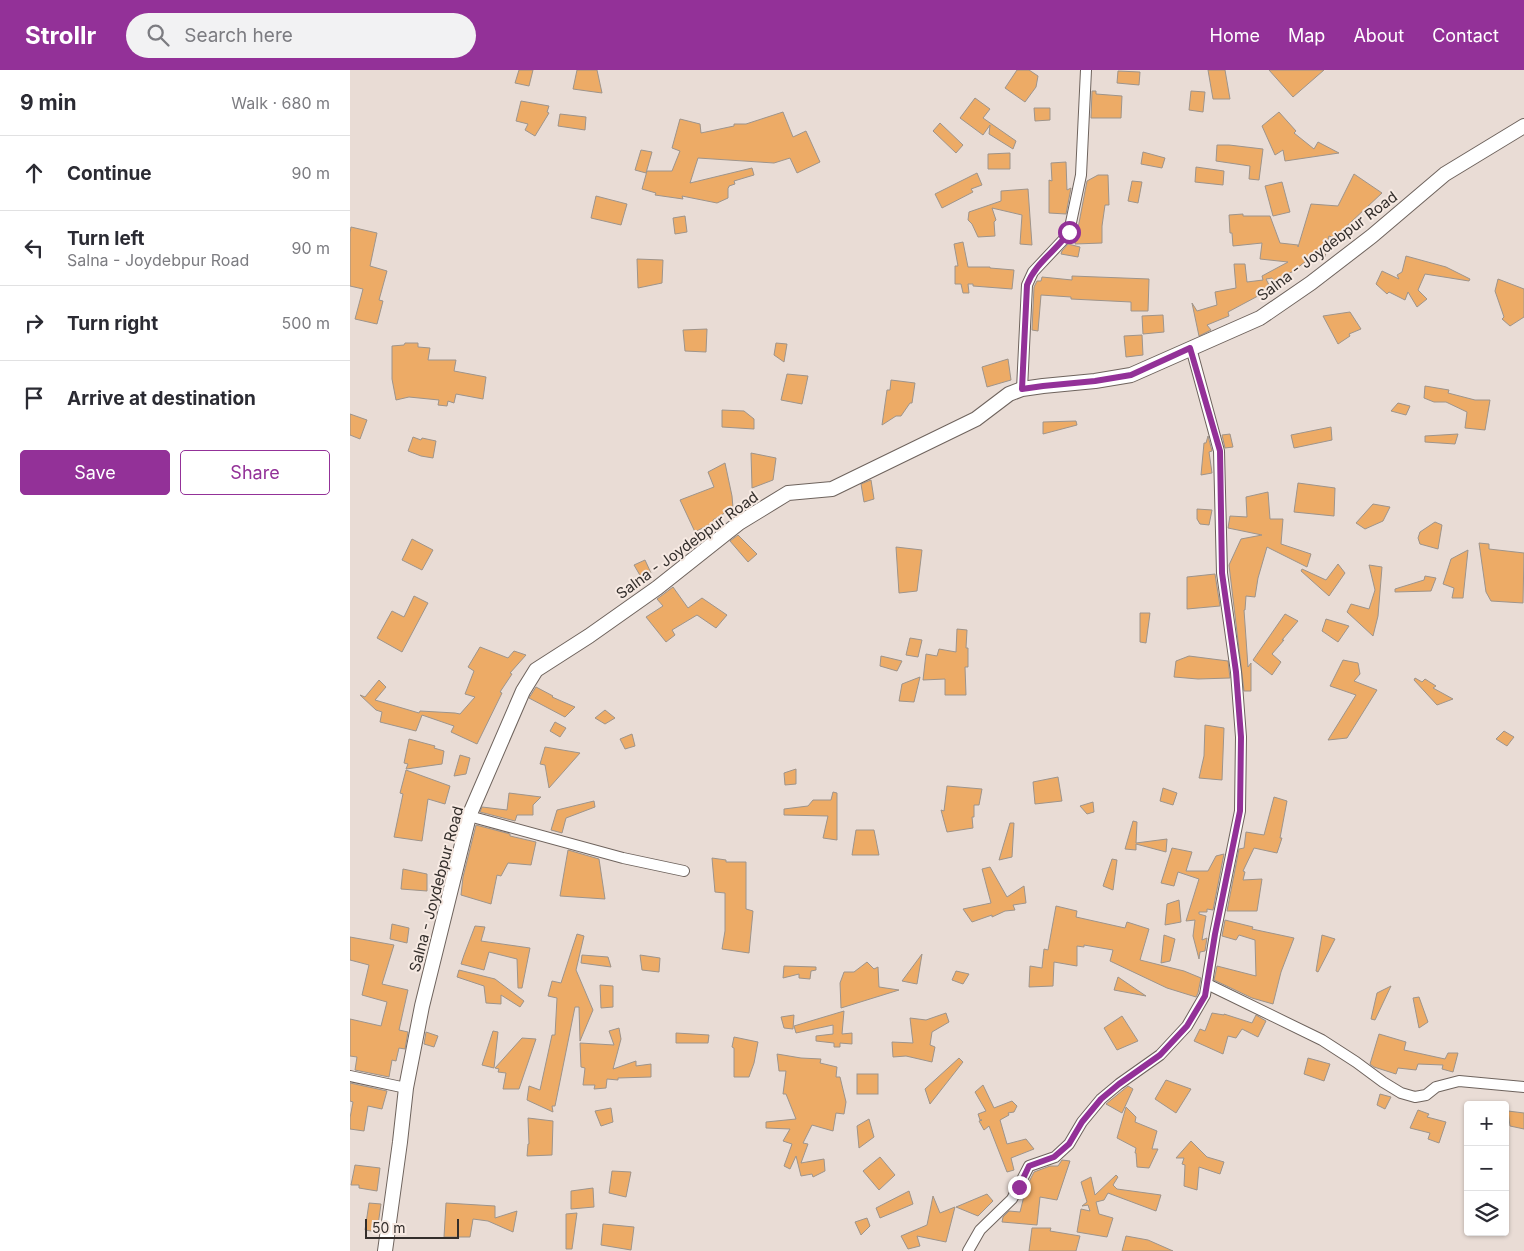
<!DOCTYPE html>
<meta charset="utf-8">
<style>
body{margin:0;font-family:Inter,sans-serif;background:#f2f2f3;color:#2b2b33}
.controls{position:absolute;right:15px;bottom:15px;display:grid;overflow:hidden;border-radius:5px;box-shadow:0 1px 4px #0004}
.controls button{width:45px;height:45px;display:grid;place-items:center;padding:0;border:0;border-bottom:1px solid #e1e1e2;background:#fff;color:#2b2b33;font:25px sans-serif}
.scale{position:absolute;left:15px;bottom:12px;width:94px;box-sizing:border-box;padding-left:5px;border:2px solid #332e2b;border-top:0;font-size:14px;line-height:18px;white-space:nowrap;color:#332e2b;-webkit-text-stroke:4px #f6e9e2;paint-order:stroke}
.stop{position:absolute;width:15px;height:15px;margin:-11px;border:4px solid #933198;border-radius:50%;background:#fff}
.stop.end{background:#933198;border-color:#fff;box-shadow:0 1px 5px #0008}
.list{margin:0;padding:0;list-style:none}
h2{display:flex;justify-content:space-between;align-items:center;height:65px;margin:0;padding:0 20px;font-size:21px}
h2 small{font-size:16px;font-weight:400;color:#7c7c81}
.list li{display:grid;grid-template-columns:32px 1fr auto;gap:15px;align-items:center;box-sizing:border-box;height:75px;padding:0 20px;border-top:1px solid #e1e1e2}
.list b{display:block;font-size:19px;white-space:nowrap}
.list p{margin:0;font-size:16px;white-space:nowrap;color:#7c7c81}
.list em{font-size:16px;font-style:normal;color:#7c7c81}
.actions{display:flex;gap:10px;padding:15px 20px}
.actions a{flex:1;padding:11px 0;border:1px solid #933198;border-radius:5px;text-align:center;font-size:18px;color:#933198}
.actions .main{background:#933198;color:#fff}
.icon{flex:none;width:28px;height:28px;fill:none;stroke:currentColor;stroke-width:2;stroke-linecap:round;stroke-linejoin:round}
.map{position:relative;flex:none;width:1174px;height:1181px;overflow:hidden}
header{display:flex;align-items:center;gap:30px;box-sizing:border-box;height:70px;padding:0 25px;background:#933198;color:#fff}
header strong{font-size:24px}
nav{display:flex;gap:28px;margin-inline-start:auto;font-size:18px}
.search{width:350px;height:45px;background:#f2f2f3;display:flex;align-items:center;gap:12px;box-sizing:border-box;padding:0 18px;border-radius:28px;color:#7c7c81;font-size:19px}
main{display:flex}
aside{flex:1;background:#fff}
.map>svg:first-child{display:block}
</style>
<header>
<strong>Strollr</strong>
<div class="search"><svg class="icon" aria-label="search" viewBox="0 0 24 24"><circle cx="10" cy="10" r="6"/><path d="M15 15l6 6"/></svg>Search here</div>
<nav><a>Home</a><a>Map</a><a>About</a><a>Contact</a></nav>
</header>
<main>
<aside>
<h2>9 min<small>Walk · 680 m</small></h2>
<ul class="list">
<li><svg class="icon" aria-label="ahead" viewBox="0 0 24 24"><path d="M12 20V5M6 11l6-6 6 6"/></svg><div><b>Continue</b></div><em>90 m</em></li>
<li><svg class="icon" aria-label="left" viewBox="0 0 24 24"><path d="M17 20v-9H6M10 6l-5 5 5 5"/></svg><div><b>Turn left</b><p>Salna - Joydebpur Road</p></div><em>90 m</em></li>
<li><svg class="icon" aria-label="right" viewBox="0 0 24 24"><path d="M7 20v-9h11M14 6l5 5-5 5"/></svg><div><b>Turn right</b></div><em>500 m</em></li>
<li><svg class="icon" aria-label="arrive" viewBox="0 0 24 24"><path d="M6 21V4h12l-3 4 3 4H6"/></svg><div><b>Arrive at destination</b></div></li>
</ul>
<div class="actions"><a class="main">Save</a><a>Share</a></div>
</aside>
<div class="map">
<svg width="1174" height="1181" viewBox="0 0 1174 1181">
<rect width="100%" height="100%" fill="#e9dcd5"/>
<!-- building -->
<g fill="#edab66" stroke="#9e948b">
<polygon points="169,0 183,0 179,16 165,13"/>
<polygon points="227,0 247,0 252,23 223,19"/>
<polygon points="667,0 679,0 688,6 686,17 675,32 655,18"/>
<polygon points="858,0 875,0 880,29 863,29"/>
<polygon points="919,0 974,0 943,27"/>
<polygon points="768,1 790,2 789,15 767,13"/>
<polygon points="742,21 746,21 746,24 772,26 771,48 741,48"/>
<polygon points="841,21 855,22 853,42 839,40"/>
<polygon points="625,28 640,39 633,48 666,71 663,79 639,64 640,55 633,65 610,48"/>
<polygon points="171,31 199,36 197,42 199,43 185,66 175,60 178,54 166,51"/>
<polygon points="684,38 700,38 700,50 685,51"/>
<polygon points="433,42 443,67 456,61 470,92 447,103 440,88 424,93 348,88 340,113 402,98 404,105 384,111 385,114 379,116 379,117 378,118 378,128 367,133 332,126 333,129 305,125 306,123 292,119 297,101 322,101 330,81 322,78 330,49 350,54 351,63 384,56 384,54 396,54"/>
<polygon points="929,42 946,61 944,63 964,79 968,72 989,83 935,91 933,80 925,85 912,56"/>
<polygon points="210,44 236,47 235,60 208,56"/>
<polygon points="590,53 613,75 606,83 583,61"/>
<polygon points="867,75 879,75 913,79 909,110 899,109 900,96 866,91"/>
<polygon points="291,80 302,82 296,103 285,100"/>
<polygon points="793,82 815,88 812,98 791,94"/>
<polygon points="660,83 660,99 638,99 638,84"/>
<polygon points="716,92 717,120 721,118 716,144 699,143 699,110 702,111 701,93"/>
<polygon points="846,97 874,101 873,115 845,112"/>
<polygon points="627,103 632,115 621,119 623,122 592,138 585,124"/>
<polygon points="1004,104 1032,123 984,168 979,166 975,187 964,185 942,202 936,204 937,206 925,213 922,208 916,209 921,219 878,242 879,246 857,255 861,260 849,266 842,233 847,241 867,235 865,222 886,218 884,194 895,194 897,212 913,210 912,206 938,192 910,189 912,173 883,176 882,163 880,163 879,145 893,144 893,146 920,146 930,173 948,175 948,177 961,134 988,136"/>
<polygon points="748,105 758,105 759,135 755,135 752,156 752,173 725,174 737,111"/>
<polygon points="782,111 792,112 788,133 778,131"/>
<polygon points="932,112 940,142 923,146 915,116"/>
<polygon points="678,119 682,175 670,174 672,145 642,138 646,150 644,152 645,166 628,167 622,154 618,150 619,142 651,131 651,121"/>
<polygon points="246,126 277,134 271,155 241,148"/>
<polygon points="335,146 337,162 325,164 323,148"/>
<polygon points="1,157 27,163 20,196 37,201 29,230 33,231 27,254 5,249 13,219 0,216 0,163"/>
<polygon points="613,172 618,197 640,197 640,198 664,200 662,219 623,216 623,214 618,214 619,223 613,223 611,214 605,214 605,196 608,196 604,174"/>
<polygon points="718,174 730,177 728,187 711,184 712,181"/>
<polygon points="1056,186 1096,197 1120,209 1119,211 1075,204 1068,220 1077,229 1067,237 1058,222 1055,230 1039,222 1037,224 1026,214 1032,201 1049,209 1047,205 1052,202"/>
<polygon points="287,189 313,190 312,213 288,218"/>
<polygon points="722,206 799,209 798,241 781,241 781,232 721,229 721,227 691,225 688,261 682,260 684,217 687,211 691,211 692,207 722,210"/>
<polygon points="1148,209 1174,219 1174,247 1160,256 1152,249 1154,247 1145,221"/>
<polygon points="1000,242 1011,259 999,264 1000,266 988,274 973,246"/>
<polygon points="813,245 814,262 793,264 792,246"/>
<polygon points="357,259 356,282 335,281 333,260"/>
<polygon points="792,265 793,285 776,287 774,266"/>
<polygon points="55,273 68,273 68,277 80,278 78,290 106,290 104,301 136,307 133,329 106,324 104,333 98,331 97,336 88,335 89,330 59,327 46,330 42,309 42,276 54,275"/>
<polygon points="426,273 437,274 434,292 424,285"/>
<polygon points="658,289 661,310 637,317 632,297"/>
<polygon points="437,304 458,306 452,334 431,330"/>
<polygon points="541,310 565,313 562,333 560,333 551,346 546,346 532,355 537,320 540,320"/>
<polygon points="1075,316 1099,320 1098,323 1125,330 1140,330 1135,360 1115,358 1117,342 1096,332 1084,332 1074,328"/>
<polygon points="1048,333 1060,336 1056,345 1041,341"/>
<polygon points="372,340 394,341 404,349 404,359 372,357"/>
<polygon points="0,344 17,350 10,369 0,365"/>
<polygon points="726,351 727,355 693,364 693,352"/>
<polygon points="981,357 982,370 944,378 941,365"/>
<polygon points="880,364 883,377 875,378 872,365"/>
<polygon points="1108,364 1105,374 1075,372 1075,366"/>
<polygon points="858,366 862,381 859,382 862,403 851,405 854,373 856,373"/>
<polygon points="63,367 71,370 72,368 86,371 83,388 71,386 58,381"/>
<polygon points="401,383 426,388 423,410 402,418"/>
<polygon points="375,393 382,426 383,438 363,450 364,452 345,462 330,430 364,417 358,402"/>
<polygon points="521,410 524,429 514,432 511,414"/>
<polygon points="948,413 985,418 984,446 944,442"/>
<polygon points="918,422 920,449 933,449 931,474 961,484 957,497 917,477 908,508 905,527 896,526 895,540 894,540 898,597 901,593 901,621 894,621 879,495 891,469 912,465 878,458 880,446 897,447 896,427"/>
<polygon points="1023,434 1040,437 1033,451 1015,459 1006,453"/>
<polygon points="847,439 862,440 859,455 850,454 847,449"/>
<polygon points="1085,452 1092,455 1088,479 1070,474 1068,468 1070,462"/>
<polygon points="388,465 407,484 398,492 380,471"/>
<polygon points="62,469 83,480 72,500 52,490"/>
<polygon points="1129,473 1139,474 1139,479 1174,483 1173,533 1141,531 1136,522"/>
<polygon points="546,477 572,480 567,521 549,523"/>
<polygon points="1118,480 1113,528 1102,528 1104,518 1093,514 1101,489"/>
<polygon points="295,490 301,503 291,507 284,495"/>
<polygon points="988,494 995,503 979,526 951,501 952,499 976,510"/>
<polygon points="1019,495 1032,497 1028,546 1023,566 997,542 1001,534 1019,539 1025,520"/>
<polygon points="865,504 870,536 837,539 837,507"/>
<polygon points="1075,506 1086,508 1081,521 1045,522 1045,519 1074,510"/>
<polygon points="323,517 338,538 352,528 377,545 366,558 347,545 322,560 325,565 316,572 296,547 313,536 307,529"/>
<polygon points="64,526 78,533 52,582 27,568 42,541 54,547"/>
<polygon points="790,543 800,543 796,573 790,572"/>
<polygon points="935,544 948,551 932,570 934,570 922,584 931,592 922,605 903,590"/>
<polygon points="976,549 999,556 988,572 972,561"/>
<polygon points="607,559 617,560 616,578 618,578 618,597 615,597 616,625 595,625 595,609 573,610 576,584 587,586 589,579 606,582"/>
<polygon points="560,568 572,570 568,587 556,585"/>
<polygon points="130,577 158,588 164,581 176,585 160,603 162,604 150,622 152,623 127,674 101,662 104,656 72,645 66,661 30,652 32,642 26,640 10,625 15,627 29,610 36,617 25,630 69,643 70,641 105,643 110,644 125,627 115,624 124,601 118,597"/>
<polygon points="531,586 552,591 547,601 530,596"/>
<polygon points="839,586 878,591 880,608 848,609 824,607 826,591"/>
<polygon points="993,590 1008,593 1010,604 1004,611 1027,620 997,668 978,670 1006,625 980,616"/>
<polygon points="570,607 564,632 549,631 552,614"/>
<polygon points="1065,608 1072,612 1075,609 1086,616 1083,618 1103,629 1087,635 1064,610"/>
<polygon points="186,617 203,626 202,627 225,637 215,647 179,628"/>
<polygon points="255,640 265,648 255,654 245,648"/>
<polygon points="205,652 216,658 210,667 200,661"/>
<polygon points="855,655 874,658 872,710 849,708 854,686"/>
<polygon points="1154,661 1164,667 1157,676 1146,669"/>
<polygon points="282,664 285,676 275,679 270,669"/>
<polygon points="59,669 85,676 84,678 94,681 92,694 56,699 58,694 54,693"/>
<polygon points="195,677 230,683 199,718 195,695 190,694"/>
<polygon points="110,685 120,688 116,704 104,706"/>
<polygon points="446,699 446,714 435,715 434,703"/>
<polygon points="56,700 100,716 95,734 78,729 72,771 44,767 53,724 50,723"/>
<polygon points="708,707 712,731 685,734 683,712"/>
<polygon points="597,716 632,719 629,735 624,735 624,747 622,747 623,758 597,762 591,740 594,741"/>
<polygon points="813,718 827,723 823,735 810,731"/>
<polygon points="483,722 487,723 487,770 473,768 478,746 434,745 434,739 458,736 463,730 481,730"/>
<polygon points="159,723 191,727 183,735 183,745 167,745 165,751 130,742 132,737 157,740"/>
<polygon points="924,727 937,731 930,768 932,768 927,783 904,778 893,801 895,802 893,810 912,809 907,841 877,841 889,779 894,778 896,762 914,765"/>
<polygon points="244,731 245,737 216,748 212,763 201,760 207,740"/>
<polygon points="743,732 744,742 737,744 730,736"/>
<polygon points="783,751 787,752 786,773 817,769 816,782 786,774 786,780 775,779"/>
<polygon points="660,753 664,753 662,787 649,790"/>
<polygon points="126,755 160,764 160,766 186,772 181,795 158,793 151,806 147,805 141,834 111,825 113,807"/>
<polygon points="506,760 524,760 529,785 502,785"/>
<polygon points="822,778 842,782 836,801 858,801 866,786 874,784 863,840 857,839 857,842 849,842 849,844 856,846 852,870 857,868 855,881 850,882 849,889 843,866 845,850 836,851 849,809 828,802 824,816 811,813"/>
<polygon points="218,780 249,789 255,829 210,826"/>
<polygon points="362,788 376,790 376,792 396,792 396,839 403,841 399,883 372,879 375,861 375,823 365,822"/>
<polygon points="762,789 767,790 763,820 753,816"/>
<polygon points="640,797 657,827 674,816 676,833 663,835 665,840 655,841 642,847 642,845 622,852 613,839 641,833 632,799"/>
<polygon points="53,799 77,804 77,821 51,819"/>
<polygon points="829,830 831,852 815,855 817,834"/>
<polygon points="706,836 727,841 726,847 775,858 777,852 799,859 790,890 834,901 851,908 848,923 846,927 817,918 760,891 763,880 734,875 734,877 727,876 727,896 704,892 703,916 679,917 680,896 692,898 694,879 698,880"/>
<polygon points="875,850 903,857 902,859 944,868 931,902 923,934 902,928 864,910 867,896 906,906 905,870 889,865 886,870 872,866"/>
<polygon points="42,854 59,858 57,873 40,869"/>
<polygon points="125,856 135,857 131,871 180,878 172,918 168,918 167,889 139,882 134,900 111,894 114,885"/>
<polygon points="227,864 234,866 226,900 243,940 230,971 229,937 225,937 205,1036 202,1036 203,1042 177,1030 179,1016 190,1020 202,965 205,965 207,928 198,926 202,911 211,913"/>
<polygon points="814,865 825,869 820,891 811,893"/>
<polygon points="972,865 985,869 968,902 966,901"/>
<polygon points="0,867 44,875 32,914 58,920 49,960 58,962 55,979 49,978 46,991 42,990 39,1007 5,1000 7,987 0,986 0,949 31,956 37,932 12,925 19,895 0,890"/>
<polygon points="572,884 567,914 552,911"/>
<polygon points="232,885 258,887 261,897 231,893"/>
<polygon points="290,885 310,888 309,902 292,900"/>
<polygon points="517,892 524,899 528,897 529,917 549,920 491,938 490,913 494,902 504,902"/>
<polygon points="434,896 466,897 466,900 461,901 460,909 449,908 449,904 433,908"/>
<polygon points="109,900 145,909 174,931 170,937 151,925 151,934 136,933 134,916 107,907"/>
<polygon points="606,901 619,904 613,914 602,910"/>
<polygon points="768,907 796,926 764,920"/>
<polygon points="250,915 263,916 263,937 251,938"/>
<polygon points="1041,916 1025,950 1021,949 1027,923"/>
<polygon points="1069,927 1078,952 1069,958 1063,928"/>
<polygon points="494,941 492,964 502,963 502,974 490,973 490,977 484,977 484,973 466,971 466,966 483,964 483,955 446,963 444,956"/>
<polygon points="596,943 599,952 582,962 580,975 585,977 582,992 556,986 543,987 542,972 563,973 560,948 576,950"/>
<polygon points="862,943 874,945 874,944 902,953 906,945 916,951 908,967 892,959 886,968 878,966 873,984 844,971 850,959 855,961"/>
<polygon points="444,945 443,959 434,958 431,947"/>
<polygon points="772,946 788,971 767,980 754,958"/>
<polygon points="269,958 271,969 263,999 286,991 286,996 301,994 301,1007 268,1008 268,1010 257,1009 256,1018 244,1019 245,1015 233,1015 235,998 231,997 230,973 264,975 259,961"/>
<polygon points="143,961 148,962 144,998 132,995"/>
<polygon points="76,962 88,966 84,977 74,974"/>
<polygon points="326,963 359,965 358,973 326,973"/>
<polygon points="1029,964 1056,972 1054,980 1095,989 1098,983 1108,983 1103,1002 1092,999 1093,995 1068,994 1066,1000 1048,998 1046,1004 1024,997 1020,994"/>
<polygon points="384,967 408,972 404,993 399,1007 384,1007 384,978 382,977"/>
<polygon points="172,968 186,969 169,1019 153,1019 156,1003 148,1002 149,999 145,998"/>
<polygon points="427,984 451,988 471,989 470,993 487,997 486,1007 490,1007 496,1032 494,1044 486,1043 483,1061 462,1055 453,1073 458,1074 451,1093 474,1089 475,1101 463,1107 462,1104 451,1106 446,1086 440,1099 434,1096 442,1074 433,1071 440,1059 416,1058 416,1052 446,1049 436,1024 433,1024 436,1001 429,1001"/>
<polygon points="609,988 613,992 580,1034 575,1019"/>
<polygon points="958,988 980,994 974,1011 954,1004"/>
<rect x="507" y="1004" width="21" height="20"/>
<polygon points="816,1010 841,1019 826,1043 805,1029"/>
<polygon points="0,1013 37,1021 32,1039 18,1036 14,1061 0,1059 0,1048 3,1032 0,1031"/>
<polygon points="633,1015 644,1038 662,1031 667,1036 664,1042 658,1043 659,1045 650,1050 657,1074 676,1069 684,1079 661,1088 664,1100 657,1102 639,1056 634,1060 629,1051 632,1050 630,1050 628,1044 636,1041 625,1022"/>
<polygon points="778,1016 783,1019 772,1043 756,1034"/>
<polygon points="1030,1024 1041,1027 1035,1039 1027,1035"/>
<polygon points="776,1037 786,1047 785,1052 807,1061 802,1079 808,1079 799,1098 787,1097 786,1083 785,1083 786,1078 767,1068"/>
<polygon points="261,1038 263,1052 251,1056 245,1041"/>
<polygon points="1068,1040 1079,1044 1077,1047 1096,1052 1089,1073 1078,1069 1080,1063 1060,1058"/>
<polygon points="1158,1041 1174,1043 1174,1059 1160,1056"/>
<polygon points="178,1048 203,1051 202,1085 177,1086 178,1074 179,1074"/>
<polygon points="519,1049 524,1067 509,1078 507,1056"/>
<polygon points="841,1071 857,1087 874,1092 870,1104 849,1097 847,1120 834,1116 835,1095 832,1094 834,1088 826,1088"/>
<polygon points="530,1087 545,1105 529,1120 513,1101"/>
<polygon points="712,1090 720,1091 707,1130 690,1127 687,1155 652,1152 653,1147 659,1141 670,1142 676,1118 684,1102 700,1096 708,1096"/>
<polygon points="5,1095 30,1098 27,1121 9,1118 9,1115 1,1115"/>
<polygon points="262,1101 281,1102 276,1127 259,1123"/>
<polygon points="766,1105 768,1107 763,1115 767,1119 811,1125 806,1141 758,1123 754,1130 746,1132 749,1144 763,1148 757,1167 727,1162 731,1139 740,1141 738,1135 732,1136 737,1132 731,1112 741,1107 745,1125"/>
<polygon points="243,1118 244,1137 221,1139 221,1121"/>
<polygon points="559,1121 563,1134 530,1148 526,1138"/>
<polygon points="637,1124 643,1131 628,1146 606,1137"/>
<polygon points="583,1126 590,1143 605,1137 596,1172 567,1166 570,1176 558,1179 551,1166 577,1155"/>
<polygon points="19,1133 31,1134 27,1162 15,1160"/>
<polygon points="96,1133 145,1136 145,1148 167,1141 163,1162 138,1151 123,1149 120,1167 94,1167"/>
<polygon points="227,1143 222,1179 216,1179 216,1144"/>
<polygon points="517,1148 520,1156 511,1165 505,1152"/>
<polygon points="253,1154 284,1157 281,1180 251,1175"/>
<polygon points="682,1158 701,1158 700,1161 730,1166 726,1181 679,1181"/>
<polygon points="776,1166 798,1170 823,1181 772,1181"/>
</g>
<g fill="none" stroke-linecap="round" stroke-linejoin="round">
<!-- street casing -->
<g stroke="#6e635d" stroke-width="12">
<g id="street">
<polyline points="672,319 677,215 683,202 714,169 719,162 731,105 736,0"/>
<polyline points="119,746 273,788 334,801"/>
<polyline points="857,914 972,970 1006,992 1033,1012 1051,1023 1065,1027 1076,1025 1086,1017 1109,1011 1174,1017"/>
<polyline points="0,1006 56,1018"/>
<polyline points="618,1181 630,1160 662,1129 679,1096 705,1087 719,1074 732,1052 751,1029 769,1014 810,985 837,956 855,925 865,864 890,741 891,667 886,602 872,503 869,381 841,278"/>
</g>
</g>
<!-- secondary casing -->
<g stroke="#6e635d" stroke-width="16">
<polyline id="secondary" points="35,1181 50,1072 56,1018 72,936 119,746 173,621 186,600 239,566 307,518 389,453 438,423 482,419 626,349 659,324 672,319 693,316 745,311 781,305 910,248 961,213 1022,166 1095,104 1174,56"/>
</g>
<!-- street -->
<use href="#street" stroke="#fff" stroke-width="10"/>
<!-- secondary -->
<use href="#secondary" stroke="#fff" stroke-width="14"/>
</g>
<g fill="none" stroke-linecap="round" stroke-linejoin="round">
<!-- route -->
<path stroke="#933198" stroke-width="6" d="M669,1117L679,1096L704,1087L719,1074L732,1052L751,1029L769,1014L810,985L837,956L855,926L865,864L890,741L891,667L886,602L872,503L870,381L840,278L781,305L745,311L693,316L672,319L677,215C685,193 706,181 719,162"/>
</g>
<g text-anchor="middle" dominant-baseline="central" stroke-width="4" stroke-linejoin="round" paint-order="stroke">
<!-- street labels -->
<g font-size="15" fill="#332e2b" stroke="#f6e9e2">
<text transform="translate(977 176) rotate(-37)">Salna - Joydebpur Road</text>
<text transform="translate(337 475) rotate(-36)">Salna - Joydebpur Road</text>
<text transform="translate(86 819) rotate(-75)">Salna - Joydebpur Road</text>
</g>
</g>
</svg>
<div class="controls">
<button>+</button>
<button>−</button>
<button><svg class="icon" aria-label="layers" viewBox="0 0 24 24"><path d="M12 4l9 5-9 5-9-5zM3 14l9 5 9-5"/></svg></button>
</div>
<div class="scale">50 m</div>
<div class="stop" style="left:719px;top:162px"></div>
<div class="stop end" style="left:669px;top:1117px"></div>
</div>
</main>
